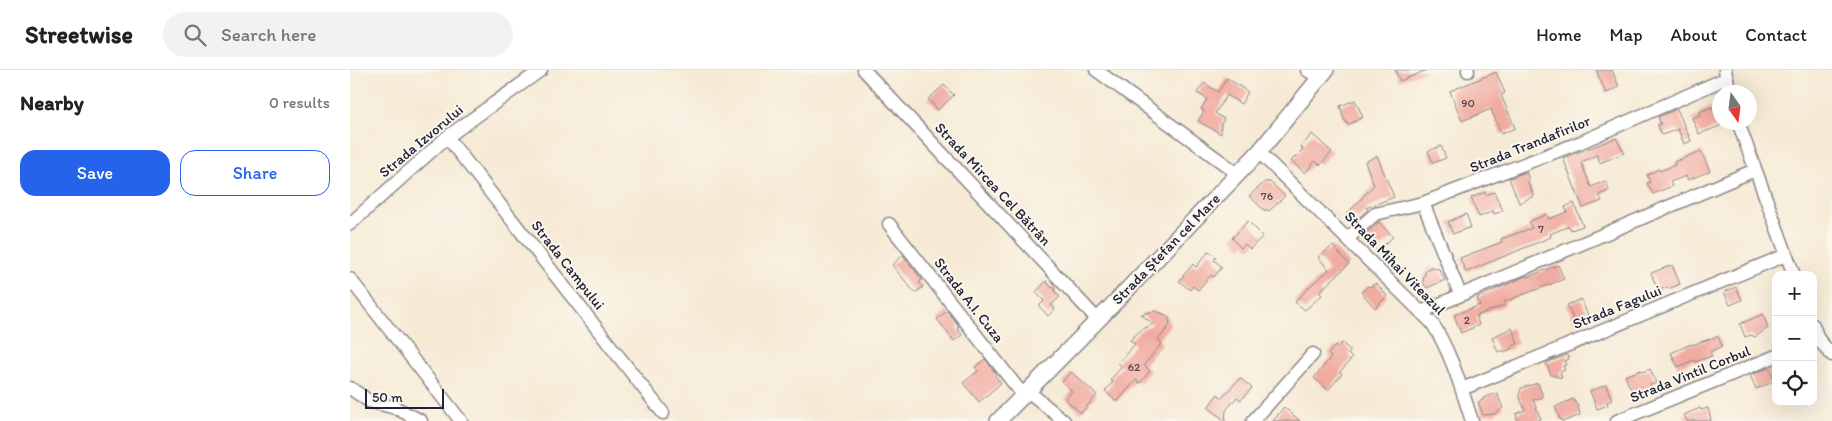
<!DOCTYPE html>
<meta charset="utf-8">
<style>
body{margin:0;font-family:Itim,sans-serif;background:#f2f2f2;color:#222}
.controls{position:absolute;right:15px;bottom:15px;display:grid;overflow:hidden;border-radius:10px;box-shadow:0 5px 20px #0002}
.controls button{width:45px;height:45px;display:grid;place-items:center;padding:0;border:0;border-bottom:1px solid #e0e0e0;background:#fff;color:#222;font:25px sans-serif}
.compass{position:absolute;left:1362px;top:15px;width:45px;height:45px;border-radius:50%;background:#fff;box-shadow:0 5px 20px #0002;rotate:166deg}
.scale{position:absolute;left:15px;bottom:12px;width:79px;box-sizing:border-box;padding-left:5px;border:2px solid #22223b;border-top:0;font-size:14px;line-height:18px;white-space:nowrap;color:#22223b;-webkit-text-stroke:4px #fbf7ec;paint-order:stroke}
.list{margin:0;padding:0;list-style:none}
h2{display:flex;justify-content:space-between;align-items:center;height:65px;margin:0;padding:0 20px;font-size:21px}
h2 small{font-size:16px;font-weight:400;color:#767676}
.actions{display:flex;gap:10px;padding:15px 20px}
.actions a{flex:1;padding:11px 0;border:1px solid #2563eb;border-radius:15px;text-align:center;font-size:18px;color:#2563eb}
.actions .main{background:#2563eb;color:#fff}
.icon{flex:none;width:28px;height:28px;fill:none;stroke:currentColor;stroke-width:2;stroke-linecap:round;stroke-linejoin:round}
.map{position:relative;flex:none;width:1482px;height:351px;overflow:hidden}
header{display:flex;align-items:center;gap:30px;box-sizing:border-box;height:70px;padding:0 25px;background:#fff;border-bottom:1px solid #e0e0e0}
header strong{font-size:24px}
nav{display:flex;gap:28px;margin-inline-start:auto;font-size:18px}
.search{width:350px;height:45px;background:#f2f2f2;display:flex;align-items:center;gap:12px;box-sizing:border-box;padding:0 18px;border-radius:28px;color:#767676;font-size:19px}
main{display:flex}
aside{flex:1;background:#fff}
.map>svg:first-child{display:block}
</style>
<header>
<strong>Streetwise</strong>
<div class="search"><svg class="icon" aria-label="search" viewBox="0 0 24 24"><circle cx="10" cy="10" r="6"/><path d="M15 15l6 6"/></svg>Search here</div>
<nav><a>Home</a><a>Map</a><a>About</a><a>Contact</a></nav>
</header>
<main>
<aside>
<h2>Nearby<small>0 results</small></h2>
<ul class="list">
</ul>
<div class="actions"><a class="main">Save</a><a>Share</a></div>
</aside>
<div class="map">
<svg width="1482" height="351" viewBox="0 0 1482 351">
<rect width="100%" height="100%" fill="#fbf7ec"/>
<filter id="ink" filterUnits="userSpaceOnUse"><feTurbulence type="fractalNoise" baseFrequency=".02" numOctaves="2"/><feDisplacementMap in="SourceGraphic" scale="10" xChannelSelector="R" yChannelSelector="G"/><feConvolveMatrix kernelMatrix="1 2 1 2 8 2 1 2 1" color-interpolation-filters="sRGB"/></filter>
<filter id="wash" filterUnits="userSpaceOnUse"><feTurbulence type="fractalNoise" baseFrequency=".0096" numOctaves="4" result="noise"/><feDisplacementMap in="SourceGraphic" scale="20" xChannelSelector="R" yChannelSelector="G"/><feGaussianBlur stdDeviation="1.12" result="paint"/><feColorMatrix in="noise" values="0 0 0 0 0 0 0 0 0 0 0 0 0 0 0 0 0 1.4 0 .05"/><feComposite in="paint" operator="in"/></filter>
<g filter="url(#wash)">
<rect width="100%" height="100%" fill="#f6ead5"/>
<g id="blocks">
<!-- building -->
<g fill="#f1aca1">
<polygon points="1045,0 1077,0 1050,11"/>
<polygon points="1246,0 1262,0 1269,17 1256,23"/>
<polygon points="1146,2 1155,23 1151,25 1165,58 1151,64 1141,39 1112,51 1100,21"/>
<polygon points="877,8 898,22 891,34 877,25 865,43 874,49 871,54 871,64 848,51 854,41 851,39 857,29 847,23 854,13 868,22"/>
<polygon points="594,15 604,25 588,40 578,29"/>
<polygon points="1005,30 1013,47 998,55 995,50 994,50 990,36"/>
<polygon points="1362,37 1365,45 1370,43 1370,56 1349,64 1342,48 1350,45 1349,42"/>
<polygon points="1327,39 1341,71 1334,74 1328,59 1312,65 1308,55 1311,54 1308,47"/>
<polygon points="962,64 982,82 970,95 965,91 955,103 941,91 953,79 951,77"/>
<polygon points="1266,68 1274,83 1250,93 1247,85 1231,92 1241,117 1255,111 1259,119 1258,121 1249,125 1252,131 1233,138 1213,88"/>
<polygon points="1091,76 1096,88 1083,93 1078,81"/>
<polygon points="1351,81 1360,101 1338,110 1336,106 1320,112 1322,116 1303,124 1297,113 1300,112 1297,105 1309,99 1310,101 1325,95 1324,92"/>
<polygon points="1027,86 1044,127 1016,138 1018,140 1008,148 1003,143 995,146 1024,115 1015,92"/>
<polygon points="1176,102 1179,109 1177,110 1184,126 1169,133 1159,108"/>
<polygon points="916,111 918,113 919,111 935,126 919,141 916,139 915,141 899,126"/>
<polygon points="1135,122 1136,125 1144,122 1153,141 1144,144 1143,141 1129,147 1121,128"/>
<polygon points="1224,133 1233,156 1221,160 1219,156 1200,164 1201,167 1116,202 1110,188 1152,172 1151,169 1182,158 1179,152 1197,144 1199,149 1217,142 1215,137"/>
<polygon points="1116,144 1121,157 1103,164 1098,152"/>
<polygon points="898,151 913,166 900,179 895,174 891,178 882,168"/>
<polygon points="1029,152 1043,167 1027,181 1013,166"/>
<polygon points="983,176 999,194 969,222 972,225 955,240 945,232 961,215 979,200 968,187"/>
<polygon points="859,181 866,187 864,190 872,197 864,207 861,205 848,220 843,216 840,220 829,211 843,194 846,197"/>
<polygon points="553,185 572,210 569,212 573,217 565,223 542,195"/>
<polygon points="1208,195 1214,209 1154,232 1155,235 1126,246 1129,255 1111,263 1104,245 1130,235 1127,228 1176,206 1177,207"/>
<polygon points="1322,195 1330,214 1318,219 1317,217 1308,220 1301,203"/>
<polygon points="1081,197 1089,199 1095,210 1077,218 1073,213 1074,205 1077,199"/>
<polygon points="696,211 701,217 705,218 705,222 710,227 701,235 705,239 698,246 689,236 694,231 686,222"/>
<polygon points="1026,213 1037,226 1025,238 1011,222 1018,216 1020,217"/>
<polygon points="1386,217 1392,230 1380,235 1374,222"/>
<polygon points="1231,229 1239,248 1225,253 1217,235"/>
<polygon points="597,241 609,256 607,258 612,265 604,271 587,249"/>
<polygon points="805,241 816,245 819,249 820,255 808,270 812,273 794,295 800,301 790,313 786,310 767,332 755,321 763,312 760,310 772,297 768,293 785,274 780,270 791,260 803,254 791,244"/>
<polygon points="1413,244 1418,258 1405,267 1401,265 1395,267 1390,254"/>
<polygon points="1162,258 1168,274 1162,276 1163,278 1154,282 1153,280 1148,282 1142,267"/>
<polygon points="1368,266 1372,276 1360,282 1362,286 1345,292 1344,290 1328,297 1321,283 1341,274 1342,275"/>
<polygon points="992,273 1001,281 998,284 1002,288 990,302 992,304 978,320 964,308 981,287 978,284 985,276 987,278"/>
<polygon points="1217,285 1219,289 1214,291 1216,295 1213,296 1215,300 1210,302 1212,308 1201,305 1196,293"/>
<polygon points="635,289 646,304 645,306 651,313 629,332 613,313 628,301 625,297"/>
<polygon points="1419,298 1425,311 1406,319 1400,305"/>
<polygon points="1300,299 1306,313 1300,315 1301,318 1288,324 1287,320 1282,322 1275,306 1291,300 1292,302"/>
<polygon points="721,302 747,325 731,343 715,329 722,321 712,312"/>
<polygon points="890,308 902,318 891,330 887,327 876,340 875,351 858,337 868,324 872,328"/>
<polygon points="1188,313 1193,327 1183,330 1191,349 1186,351 1168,351 1166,344 1175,340 1169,326 1171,318"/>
<polygon points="1256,315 1262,330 1257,332 1258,335 1247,339 1240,321"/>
<polygon points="1147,323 1153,338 1145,344 1133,345 1128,332 1133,330 1133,328"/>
<polygon points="1223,329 1228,336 1230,345 1215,351 1211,351 1205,337"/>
<polygon points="934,337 950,351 923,351"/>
<polygon points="1350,338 1351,340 1358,338 1361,351 1337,351 1334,345"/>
</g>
</g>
</g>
<g filter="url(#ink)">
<use href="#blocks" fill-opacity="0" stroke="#8c8688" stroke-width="1"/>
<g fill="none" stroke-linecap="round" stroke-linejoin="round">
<!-- minor casing -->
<g stroke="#8c8688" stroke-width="15">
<g id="minor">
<polyline points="514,0 748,250"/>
<polyline points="746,0 888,104"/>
<polyline points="957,0 969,7"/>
<polyline points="1118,0 1118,1"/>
<polyline points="1375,0 1380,22"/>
<polyline points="1388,52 1444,205"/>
<polyline points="97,67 313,343"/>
<path d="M909,82L1082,253C1101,282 1111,318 1122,351"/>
<polyline points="1073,133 1110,224"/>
<polyline points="0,154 97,67 191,0"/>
<polyline points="539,154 673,325"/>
<polyline points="998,168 1025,144 1073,133 1231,72 1377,8"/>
<polyline points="0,209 111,351"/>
<polyline points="1071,242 1405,100"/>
<polyline points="1463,255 1468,269 1482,285"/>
<polyline points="0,318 19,331 46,338 71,351"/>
<polyline points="1112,319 1436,185"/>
<polyline points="678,321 714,351"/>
<polyline points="903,351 963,284"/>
<polyline points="1267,351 1426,286"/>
</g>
</g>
<!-- tertiary casing -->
<g stroke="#8c8688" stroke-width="18">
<polyline id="tertiary" points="648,351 748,250 888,104 909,82 976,0"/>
</g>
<!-- minor -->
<use href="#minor" stroke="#fff" stroke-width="12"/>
<!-- tertiary -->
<use href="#tertiary" stroke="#fff" stroke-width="15"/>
</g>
</g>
<g text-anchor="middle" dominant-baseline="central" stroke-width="4" stroke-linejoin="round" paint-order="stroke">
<!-- number labels -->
<g font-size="12" fill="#564454">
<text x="1118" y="33">90</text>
<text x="917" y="126">76</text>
<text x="1191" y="159">7</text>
<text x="1117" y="250">2</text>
<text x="784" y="297">62</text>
</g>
<!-- street labels -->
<g font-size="15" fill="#22223b" stroke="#fbf7ec">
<text transform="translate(71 71) rotate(-40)">Strada Izvorului</text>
<text transform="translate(1180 74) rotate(-22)">Strada Trandafirilor</text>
<text transform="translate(643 114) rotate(47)">Strada Mircea Cel Bătrân</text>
<text transform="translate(816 179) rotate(-46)">Strada Ștefan cel Mare</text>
<text transform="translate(1045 193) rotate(46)">Strada Mihai Viteazul</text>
<text transform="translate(218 195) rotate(52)">Strada Campului</text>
<text transform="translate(619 230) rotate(52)">Strada A.I. Cuza</text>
<text transform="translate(1267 237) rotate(-22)">Strada Fagului</text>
<text transform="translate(1340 304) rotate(-22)">Strada Vintil Corbul</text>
</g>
</g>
</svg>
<div class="controls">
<button>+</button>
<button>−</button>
<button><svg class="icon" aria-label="locate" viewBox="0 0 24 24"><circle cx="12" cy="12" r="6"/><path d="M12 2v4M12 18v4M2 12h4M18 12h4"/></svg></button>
</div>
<svg class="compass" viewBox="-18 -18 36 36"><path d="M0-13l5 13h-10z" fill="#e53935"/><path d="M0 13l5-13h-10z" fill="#767676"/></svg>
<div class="scale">50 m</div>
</div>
</main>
